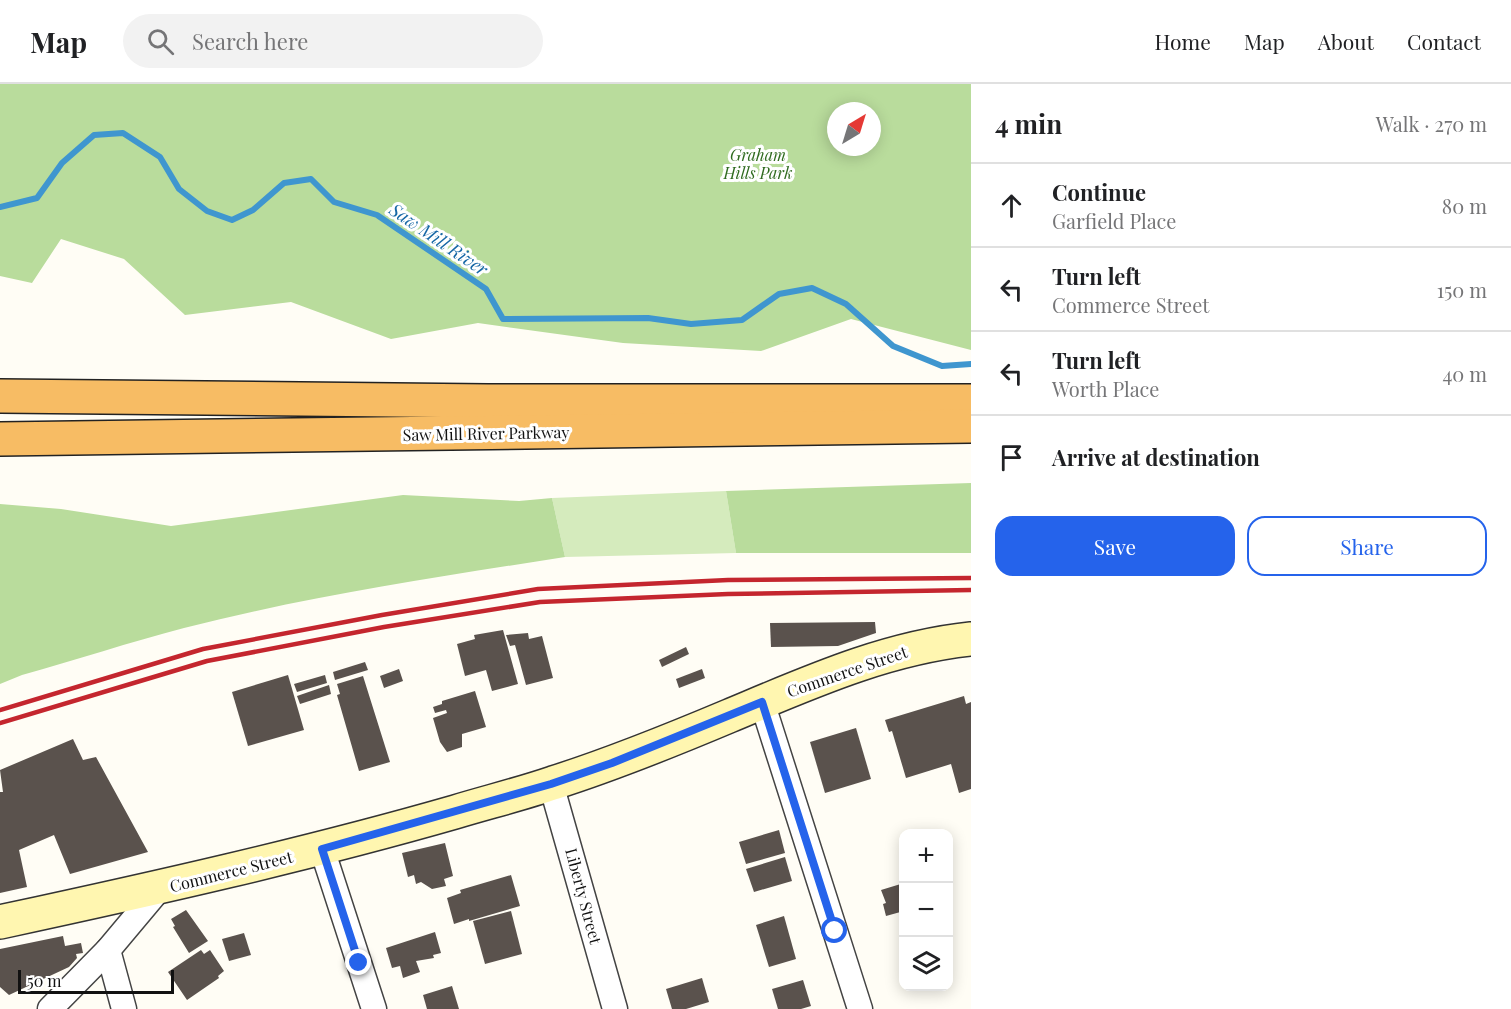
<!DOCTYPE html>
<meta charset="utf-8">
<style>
body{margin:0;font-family:"Playfair Display",serif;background:#f2f2f2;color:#202124}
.controls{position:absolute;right:18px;bottom:18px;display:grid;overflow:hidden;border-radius:12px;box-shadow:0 3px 15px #0003}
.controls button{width:54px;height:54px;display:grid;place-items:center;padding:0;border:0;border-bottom:2px solid #e0e0e0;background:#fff;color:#202124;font:30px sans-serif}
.compass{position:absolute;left:827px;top:18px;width:54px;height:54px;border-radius:50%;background:#fff;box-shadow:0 3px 15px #0003;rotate:38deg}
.scale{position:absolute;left:18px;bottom:15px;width:156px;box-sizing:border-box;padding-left:6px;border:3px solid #111;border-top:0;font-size:16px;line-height:21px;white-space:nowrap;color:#111;-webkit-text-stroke:4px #fff;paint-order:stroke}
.stop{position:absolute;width:18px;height:18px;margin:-14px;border:4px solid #2563eb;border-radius:50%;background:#fff}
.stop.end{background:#2563eb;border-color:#fff;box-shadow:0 2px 6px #0008}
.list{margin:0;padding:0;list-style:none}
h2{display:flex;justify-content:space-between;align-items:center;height:78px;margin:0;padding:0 24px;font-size:26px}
h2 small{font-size:20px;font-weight:400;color:#757577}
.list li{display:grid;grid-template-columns:39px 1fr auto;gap:18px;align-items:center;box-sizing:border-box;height:84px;padding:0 24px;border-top:2px solid #e0e0e0}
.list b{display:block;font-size:22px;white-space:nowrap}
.list p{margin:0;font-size:20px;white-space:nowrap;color:#757577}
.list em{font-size:20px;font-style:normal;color:#757577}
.actions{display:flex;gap:12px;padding:18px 24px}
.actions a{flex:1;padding:14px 0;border:2px solid #2563eb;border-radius:18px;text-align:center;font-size:21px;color:#2563eb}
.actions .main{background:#2563eb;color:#fff}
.icon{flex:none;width:33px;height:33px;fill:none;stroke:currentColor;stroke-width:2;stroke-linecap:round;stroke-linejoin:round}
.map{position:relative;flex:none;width:971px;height:925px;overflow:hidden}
header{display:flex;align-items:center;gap:36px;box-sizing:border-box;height:84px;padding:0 30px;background:#fff;border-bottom:2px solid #e0e0e0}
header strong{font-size:28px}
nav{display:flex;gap:33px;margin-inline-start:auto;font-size:21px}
.search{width:420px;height:54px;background:#f2f2f2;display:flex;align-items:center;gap:15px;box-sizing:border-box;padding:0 21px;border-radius:33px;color:#757577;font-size:22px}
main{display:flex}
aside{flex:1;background:#fff}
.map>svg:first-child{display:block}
</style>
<header>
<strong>Map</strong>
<div class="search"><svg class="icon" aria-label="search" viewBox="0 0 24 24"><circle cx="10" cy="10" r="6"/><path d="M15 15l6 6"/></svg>Search here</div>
<nav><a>Home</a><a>Map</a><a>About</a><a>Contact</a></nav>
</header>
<main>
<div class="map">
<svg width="971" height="925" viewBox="0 0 971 925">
<rect width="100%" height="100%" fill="#fffdf5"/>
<!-- green -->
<polygon fill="#d5ebbd" points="726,407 736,469 565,473 552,414"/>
<!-- forest -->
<g fill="#b9dc9c" fill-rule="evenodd">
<path d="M0,0H971V266L851,235L761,267L623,259L478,239L391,255L291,218L185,231L124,175L61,155L32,199L0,192ZM836,27H872V63H836Z"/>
<polygon points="971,399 971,469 736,469 726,407"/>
<path d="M403,411L519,417L552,414L565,473C438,493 309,512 184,544C130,558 76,576 22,591L0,600V420L61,425L171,442Z"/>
</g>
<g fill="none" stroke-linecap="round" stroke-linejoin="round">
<!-- stream -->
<polyline stroke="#3f96cf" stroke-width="6" points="0,123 37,114 62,79 94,51 123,49 160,73 179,105 207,127 232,136 253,126 284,99 311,95 334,118 377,131 486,205 503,235 648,234 691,240 742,236 779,210 812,204 846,220 893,262 942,282 971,280"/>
</g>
<!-- building -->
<g fill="#5a524d">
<polygon points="875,538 876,549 838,562 771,563 770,539"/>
<polygon points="503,546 518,600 492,607 486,586 465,592 457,560 475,555 474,551"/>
<polygon points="528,549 529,555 542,552 553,594 526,601 515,561 510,562 506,551"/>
<polygon points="686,563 689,570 662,583 659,576"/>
<polygon points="365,578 368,586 335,596 333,588"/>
<polygon points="399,585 403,597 384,604 380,592"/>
<polygon points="702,585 705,594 679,604 676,595"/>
<polygon points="288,591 304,646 248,662 232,608"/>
<polygon points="325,591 327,599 297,608 294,600"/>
<polygon points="363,592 390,678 359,687 337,611 340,610 337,600"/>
<polygon points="329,601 331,610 300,620 297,612"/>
<polygon points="475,607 486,643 462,650 462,663 447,668 440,658 433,634 447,629 446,626 435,629 433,623 442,620 442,617"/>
<polygon points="964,612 966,620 971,618 971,705 959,709 951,680 906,694 892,647 889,648 885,636"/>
<polygon points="856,644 871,695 825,709 810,658"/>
<polygon points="73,655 83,676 96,673 148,768 70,790 54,751 19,766 27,803 0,809 0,708 3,708 0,686"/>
<polygon points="779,746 785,769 746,780 739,758"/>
<polygon points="445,759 453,792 444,795 446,802 432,805 421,798 416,800 414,791 408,793 402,769"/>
<polygon points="785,773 792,797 754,808 746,785"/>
<polygon points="511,791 520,822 469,837 469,835 454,840 447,814 461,809 460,806"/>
<polygon points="904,799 904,827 886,832 883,820 886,819 881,806"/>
<polygon points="186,826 208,857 189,869 173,843 175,842 171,835"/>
<polygon points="511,827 522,870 485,880 473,837"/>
<polygon points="784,832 796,875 769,883 756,841"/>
<polygon points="435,848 441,869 433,871 434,874 416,877 420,888 403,894 400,882 392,884 386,864"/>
<polygon points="244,849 251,871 229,877 222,855"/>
<polygon points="63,852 65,862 81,859 83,869 76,870 77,874 69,883 9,911 0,903 0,865"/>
<polygon points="201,866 204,870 210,866 224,887 218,892 219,894 187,916 168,888"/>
<polygon points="702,894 709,918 686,925 672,925 666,905"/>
<polygon points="803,896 811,922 801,925 778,925 772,905"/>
<polygon points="452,902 459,925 427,925 423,911"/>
</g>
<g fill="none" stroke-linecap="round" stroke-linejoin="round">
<!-- minor casing -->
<g stroke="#444" stroke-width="27">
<g id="minor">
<polyline points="762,618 860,925"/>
<polyline points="551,700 615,925"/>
<polyline points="322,765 374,925"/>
<polyline points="108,866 124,925"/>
<polyline points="50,925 108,866 160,804"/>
</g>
</g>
<!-- secondary casing -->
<g stroke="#333" stroke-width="36">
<path id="secondary" d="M0,838C153,805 305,771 455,728C488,718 521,710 553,699C613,680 672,656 729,632C808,599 885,564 971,555"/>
</g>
<!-- trunk casing -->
<g stroke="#222" stroke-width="36">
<g id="trunk">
<polyline points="0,312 488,317 971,317"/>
<polyline points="0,355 971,342"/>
</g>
</g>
<!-- minor -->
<use href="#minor" stroke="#fff" stroke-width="24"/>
<!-- secondary -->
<use href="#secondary" stroke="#fff6b0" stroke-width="33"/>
<!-- trunk -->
<use href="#trunk" stroke="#f7bc64" stroke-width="33"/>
<!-- rail -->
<g stroke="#c4262e" stroke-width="4.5">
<polyline points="0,626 203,565 382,531 538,505 728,496 971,494"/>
<polyline points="0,639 207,577 384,543 540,518 728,510 971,506"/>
</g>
</g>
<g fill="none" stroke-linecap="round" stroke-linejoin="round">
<!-- route -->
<polyline stroke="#2563eb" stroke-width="8" points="359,879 322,765 551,700 612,679 762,618 835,847"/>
</g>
<g text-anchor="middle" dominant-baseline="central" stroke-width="6" stroke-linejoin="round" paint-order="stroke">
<!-- park labels -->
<g font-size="16" font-style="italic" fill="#2f6b1f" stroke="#fff">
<text x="758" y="70">Graham<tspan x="758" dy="18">Hills Park</tspan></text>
</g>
<!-- street labels -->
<g font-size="16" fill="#111" stroke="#fff">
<text transform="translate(486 349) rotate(-1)">Saw Mill River Parkway</text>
<text transform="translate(847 587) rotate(-19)">Commerce Street</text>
<text transform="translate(231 787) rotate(-14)">Commerce Street</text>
<text transform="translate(584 812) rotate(75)">Liberty Street</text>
</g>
<!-- water labels -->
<g font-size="18" font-style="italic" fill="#1768a6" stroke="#fff">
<text transform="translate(439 155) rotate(34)">Saw Mill River</text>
</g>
</g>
</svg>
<div class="controls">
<button>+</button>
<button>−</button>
<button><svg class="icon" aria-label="layers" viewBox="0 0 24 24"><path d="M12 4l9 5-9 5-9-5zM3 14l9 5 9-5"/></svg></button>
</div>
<svg class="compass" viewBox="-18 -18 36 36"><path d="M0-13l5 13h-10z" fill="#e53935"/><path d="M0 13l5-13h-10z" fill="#757577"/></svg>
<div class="scale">50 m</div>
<div class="stop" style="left:835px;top:847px"></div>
<div class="stop end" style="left:359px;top:879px"></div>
</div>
<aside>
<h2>4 min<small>Walk · 270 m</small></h2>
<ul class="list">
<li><svg class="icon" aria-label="ahead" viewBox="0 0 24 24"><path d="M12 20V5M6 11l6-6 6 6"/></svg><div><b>Continue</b><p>Garfield Place</p></div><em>80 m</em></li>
<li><svg class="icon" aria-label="left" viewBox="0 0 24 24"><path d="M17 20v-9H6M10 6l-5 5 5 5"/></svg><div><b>Turn left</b><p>Commerce Street</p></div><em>150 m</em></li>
<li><svg class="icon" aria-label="left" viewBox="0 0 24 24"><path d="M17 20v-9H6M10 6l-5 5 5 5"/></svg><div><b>Turn left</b><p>Worth Place</p></div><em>40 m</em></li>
<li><svg class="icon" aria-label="arrive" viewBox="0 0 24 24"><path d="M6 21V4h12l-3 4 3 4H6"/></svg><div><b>Arrive at destination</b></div></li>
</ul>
<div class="actions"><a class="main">Save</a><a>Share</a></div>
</aside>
</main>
